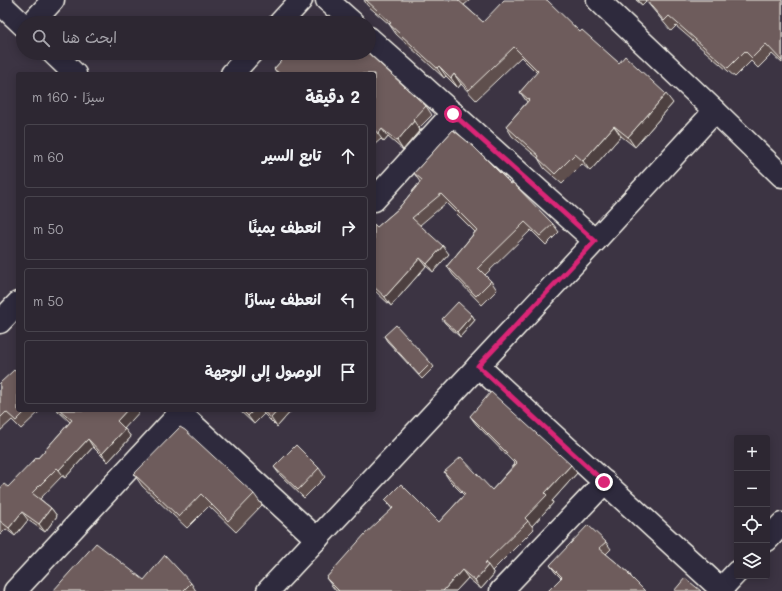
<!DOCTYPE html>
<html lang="ar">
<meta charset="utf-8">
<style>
body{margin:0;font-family:Mali,"Playpen Sans Arabic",sans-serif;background:#39333e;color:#f1f3f6;direction:rtl}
.controls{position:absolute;right:12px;bottom:12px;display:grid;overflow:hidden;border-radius:4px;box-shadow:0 2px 10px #0003}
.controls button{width:36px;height:36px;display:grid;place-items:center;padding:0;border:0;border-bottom:1px solid #48444d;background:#2d2732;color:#f1f3f6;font:20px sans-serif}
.stop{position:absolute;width:12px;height:12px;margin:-9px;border:3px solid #db2777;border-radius:50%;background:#fff}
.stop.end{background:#db2777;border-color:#fff;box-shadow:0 1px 4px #0008}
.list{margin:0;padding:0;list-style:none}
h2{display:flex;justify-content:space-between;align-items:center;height:52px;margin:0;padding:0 16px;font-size:17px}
h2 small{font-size:13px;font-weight:400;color:#a7a5ac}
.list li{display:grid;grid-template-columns:26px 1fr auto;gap:12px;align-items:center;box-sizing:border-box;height:64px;margin:0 8px 8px;padding:0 8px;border:1px solid #48444d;border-radius:4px}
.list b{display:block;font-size:15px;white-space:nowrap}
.list em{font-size:13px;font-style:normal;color:#a7a5ac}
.icon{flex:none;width:22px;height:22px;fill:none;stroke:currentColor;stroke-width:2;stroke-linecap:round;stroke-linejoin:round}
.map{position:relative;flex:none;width:782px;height:591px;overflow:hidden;direction:ltr}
.search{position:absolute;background:#2d2732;box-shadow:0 2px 10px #0003;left:16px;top:16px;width:360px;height:44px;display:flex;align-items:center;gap:10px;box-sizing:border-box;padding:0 14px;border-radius:22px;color:#a7a5ac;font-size:15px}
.panel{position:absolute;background:#2d2732;box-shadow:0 2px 10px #0003;left:16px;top:72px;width:360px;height:340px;border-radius:4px;direction:rtl}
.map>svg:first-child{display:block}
</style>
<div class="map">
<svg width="782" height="591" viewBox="0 0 782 591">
<rect width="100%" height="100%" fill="#3c3443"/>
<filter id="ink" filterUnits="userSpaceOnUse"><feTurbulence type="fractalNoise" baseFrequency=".025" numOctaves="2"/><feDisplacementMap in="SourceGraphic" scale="8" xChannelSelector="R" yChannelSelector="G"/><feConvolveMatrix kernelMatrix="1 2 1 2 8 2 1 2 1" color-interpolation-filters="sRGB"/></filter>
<g filter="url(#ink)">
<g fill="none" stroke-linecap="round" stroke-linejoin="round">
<!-- minor casing -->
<g stroke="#f4f1e8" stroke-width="25">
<g id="minor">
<polyline points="327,0 353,23"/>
<polyline points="598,0 715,111 782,176"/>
<polyline points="0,3 23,25"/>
<polyline points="32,23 53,0"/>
<polyline points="280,23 301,0"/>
<polyline points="369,38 595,241"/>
<polyline points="53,53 75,74"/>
<polyline points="232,74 251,53"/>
<polyline points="374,200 453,113"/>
<polyline points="0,322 18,303"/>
<polyline points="478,366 723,591"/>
<polyline points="177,410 317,539"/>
<polyline points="767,540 782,524"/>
<polyline points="721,589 737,572"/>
<polyline points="15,591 183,410"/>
<polyline points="268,591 595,241 715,111"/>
<polyline points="501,591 605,482"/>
</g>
</g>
<!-- minor -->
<use href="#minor" stroke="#2f2a3d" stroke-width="22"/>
</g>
<!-- wall -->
<g fill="#5f4f4e" stroke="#f4f1e8">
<polygon points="364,0 470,0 464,5 483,22 580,32 619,63 673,103 635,147 621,136 590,171 582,164 562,184 544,168 538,158 512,136 506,126 527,102 520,92 537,73 521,57 476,100 461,84 458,88 446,76 444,78 396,34 389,24 367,5"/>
<polygon points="636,0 782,0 782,63 772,54 758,68 751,61 735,77 676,26 671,31 646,1 642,5"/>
<polygon points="288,53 368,53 426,106 432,115 419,128 420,130 403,150 388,137 384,142 381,139 374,145 374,74 278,74 274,69"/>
<polygon points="414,173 511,184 553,224 559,232 546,245 531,230 485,275 491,281 497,290 482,305 453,275 447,266 475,232 446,203 420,225 449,254 433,272 426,266 391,306 374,290 374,224 377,227 398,209 420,182"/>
<polygon points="472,315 475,320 460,337 445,323 442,319"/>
<polygon points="384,336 431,363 434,367 422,379 387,341"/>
<polygon points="0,383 18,410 41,410 21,429 12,420 0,431"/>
<polygon points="57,410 141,410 124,428 131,437 108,462 93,447 65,478 62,476 40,499 51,508 57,516 45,532 28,520 15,536 6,529 0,535 0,489 8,487 38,458 70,422"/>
<polygon points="239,410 292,410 277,427 264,414 254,424"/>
<polygon points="470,416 577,473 552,501 553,503 532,526 534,529 492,571 494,574 481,589 468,578 456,591 336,591 332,586 326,578 392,509 385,500 439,522 464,495 450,481 444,472 492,490 515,464 476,424"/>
<polygon points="274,467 319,468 325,477 304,498 280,475"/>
<polygon points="134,474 254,494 262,505 236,532 209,506 187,528 142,486"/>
<polygon points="606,542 611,549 606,554 629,573 633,580 561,578 555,572 550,565"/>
<polygon points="144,580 191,583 196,591 53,591"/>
</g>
<!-- shaded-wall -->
<g fill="#4d4040" stroke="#f4f1e8">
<polygon points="638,0 645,0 646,1 642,5"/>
<polygon points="439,66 446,76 444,78 437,68"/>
<polygon points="454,74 461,84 458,88 451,78"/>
<polygon points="666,94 673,103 635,147 628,137"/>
<polygon points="414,121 420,130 403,150 397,141"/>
<polygon points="614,126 621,136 590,171 583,161"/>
<polygon points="382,129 388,137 384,142 378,134"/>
<polygon points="443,246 449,254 433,272 427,264"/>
<polygon points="420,258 426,266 391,306 385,297"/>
<polygon points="472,315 475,320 460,337 457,332"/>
<polygon points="127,410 141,410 123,430 117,421"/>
<polygon points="254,410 261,410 264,414 254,424 248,416"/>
<polygon points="278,410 292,410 277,427 271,418"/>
<polygon points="125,429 131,437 108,462 102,454"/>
<polygon points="88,439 93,447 65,478 59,470"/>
<polygon points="571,465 577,473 552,501 553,503 532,526 525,518 545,493"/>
<polygon points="51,508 57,516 45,532 39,524"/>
<polygon points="22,512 28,520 15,536 9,528"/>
<polygon points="488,565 494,574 481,589 475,581"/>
<polygon points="462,570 468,578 456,591 443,591"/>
</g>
<!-- building -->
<g fill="#6e5c5b" stroke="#f4f1e8">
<polygon points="366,0 458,0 483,22 504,0 547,0 580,32 582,30 619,63 625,56 666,94 628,137 614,126 583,161 575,154 555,174 538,158 539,156 506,126 529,100 520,92 538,71 514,47 469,90 454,74 451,78 439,66 437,68 389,24 391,23"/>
<polygon points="646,0 782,0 782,61 766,44 752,58 745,51 728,68 669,16 664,21"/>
<polygon points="329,15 338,23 318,23"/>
<polygon points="288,53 368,53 426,106 413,120 414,121 397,141 382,129 378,134 375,130 374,131 374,74 280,74 274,69"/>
<polygon points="453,130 473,146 511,184 513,183 553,224 540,236 525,222 478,268 491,281 476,296 447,266 477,230 441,194 412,218 443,246 427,264 420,258 385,297 374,287 374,224 377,227 398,209 422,180 414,173"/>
<polygon points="458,302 472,315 457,332 442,319"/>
<polygon points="396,325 431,363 419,375 384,336"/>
<polygon points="14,370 18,374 18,410 27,410 16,421 6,412 0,418 0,383"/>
<polygon points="491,392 571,465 545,493 547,495 525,518 528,521 485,563 488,565 475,581 462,570 443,591 339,591 326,578 365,534 393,508 385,500 401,484 439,522 465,494 444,472 461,457 492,490 517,463 470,416"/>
<polygon points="60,410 127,410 117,421 125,429 102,454 88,439 59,470 57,468 32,493 51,508 39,524 22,512 9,528 0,521 0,489 4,484 8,487 37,457 38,458 72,420"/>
<polygon points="242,410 254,410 248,416"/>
<polygon points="262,410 278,410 271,418"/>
<polygon points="180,427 185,430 254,494 228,521 201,494 179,517 134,474"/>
<polygon points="296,445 319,468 298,490 274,467"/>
<polygon points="588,525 606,542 599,548 629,573 628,574 645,591 548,591 562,577 550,565"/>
<polygon points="96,543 144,580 165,555 191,583 183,591 53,591"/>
<polygon points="685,578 701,591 674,591"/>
</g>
</g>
<g fill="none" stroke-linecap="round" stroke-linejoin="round" filter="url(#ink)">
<!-- route -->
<polyline stroke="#db2777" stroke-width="5" points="453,114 595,241 478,366 604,482"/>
</g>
</svg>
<div class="controls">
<button>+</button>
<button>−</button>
<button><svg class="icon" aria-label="locate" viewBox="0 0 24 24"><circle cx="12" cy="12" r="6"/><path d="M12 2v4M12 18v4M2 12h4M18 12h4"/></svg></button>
<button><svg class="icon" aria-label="layers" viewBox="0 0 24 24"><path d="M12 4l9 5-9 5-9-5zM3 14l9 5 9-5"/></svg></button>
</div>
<div class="stop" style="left:453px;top:114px"></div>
<div class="stop end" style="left:604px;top:482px"></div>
<div class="search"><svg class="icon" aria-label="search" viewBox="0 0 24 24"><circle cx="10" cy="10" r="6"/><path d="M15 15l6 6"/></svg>ابحث هنا</div>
<section class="panel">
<h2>2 دقيقة<small>سيرًا · 160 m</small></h2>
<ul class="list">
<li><svg class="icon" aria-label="ahead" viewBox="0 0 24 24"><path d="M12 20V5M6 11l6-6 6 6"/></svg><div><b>تابع السير</b></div><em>60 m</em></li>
<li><svg class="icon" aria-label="right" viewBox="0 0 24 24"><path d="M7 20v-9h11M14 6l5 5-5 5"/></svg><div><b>انعطف يمينًا</b></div><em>50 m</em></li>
<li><svg class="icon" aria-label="left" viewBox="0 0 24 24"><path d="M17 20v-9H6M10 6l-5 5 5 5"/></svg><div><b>انعطف يسارًا</b></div><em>50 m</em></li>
<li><svg class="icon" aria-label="arrive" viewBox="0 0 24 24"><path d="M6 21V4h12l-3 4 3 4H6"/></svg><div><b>الوصول إلى الوجهة</b></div></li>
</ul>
</section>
</div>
